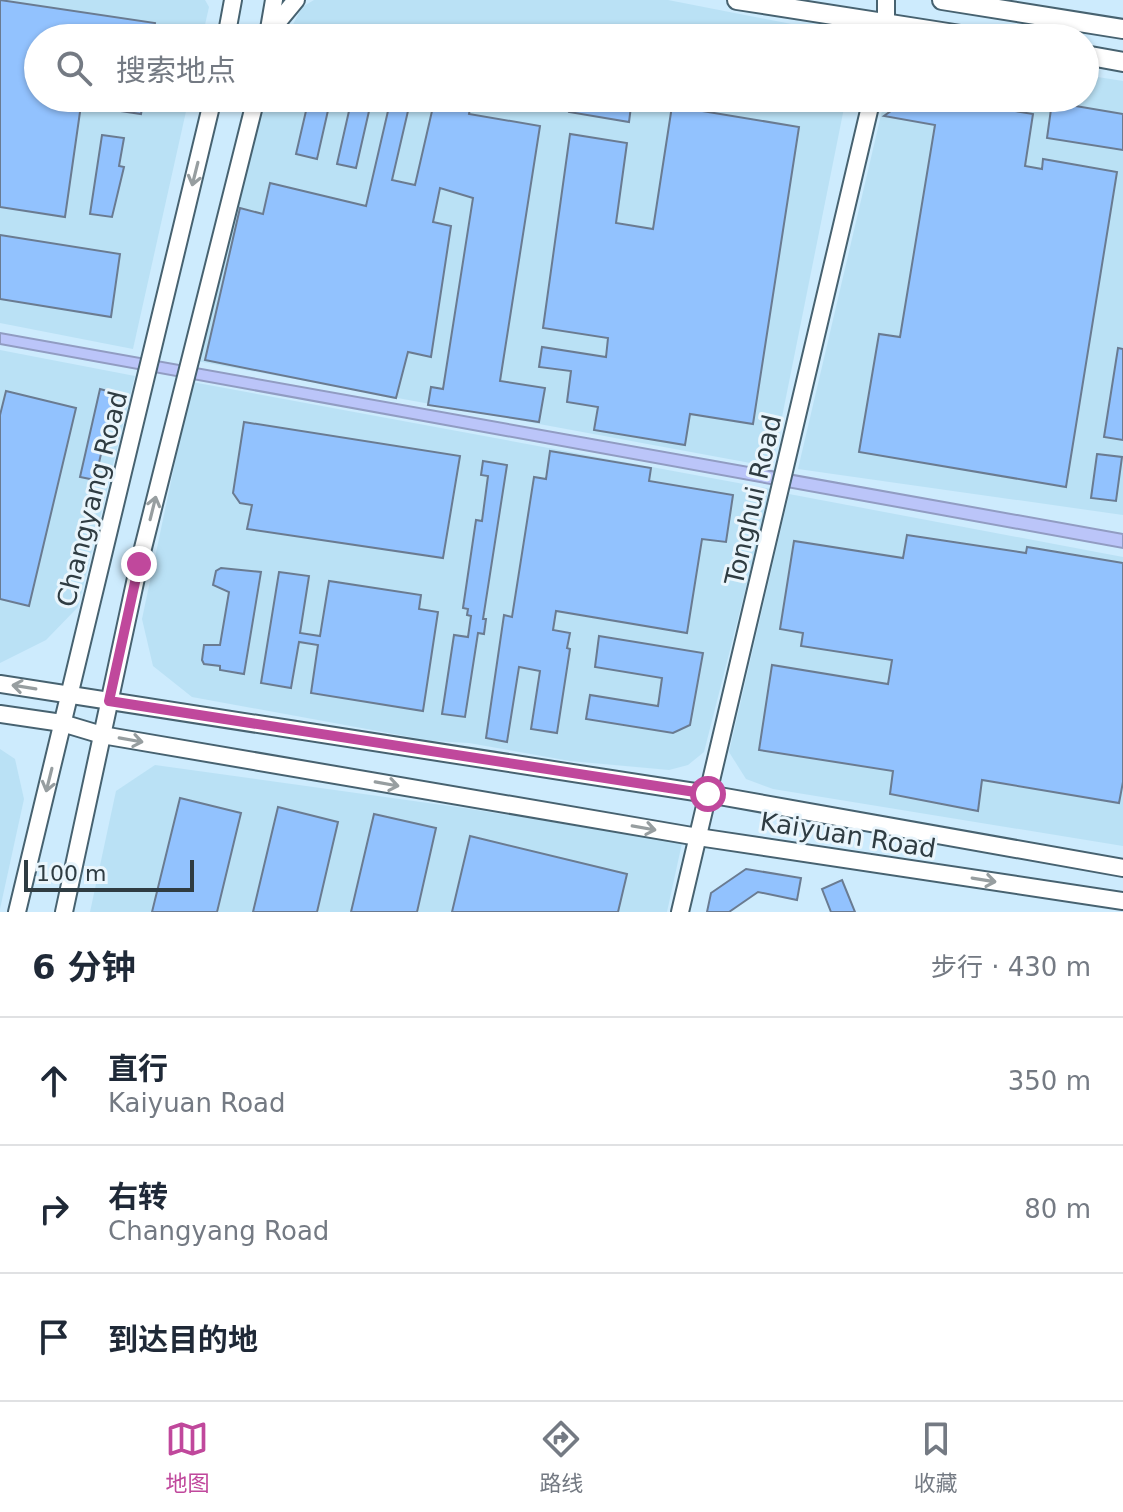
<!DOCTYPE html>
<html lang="zh">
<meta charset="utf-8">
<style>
body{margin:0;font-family:"DejaVu Sans","Noto Sans SC",sans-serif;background:#f2f2f3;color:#1f2937}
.scale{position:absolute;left:24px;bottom:20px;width:170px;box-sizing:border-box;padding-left:8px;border:4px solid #2f3c42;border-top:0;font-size:22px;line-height:28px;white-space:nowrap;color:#2f3c42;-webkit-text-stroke:6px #e9f5fc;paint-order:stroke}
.stop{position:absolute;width:24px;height:24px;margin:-18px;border:6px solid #c0489c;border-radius:50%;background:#fff}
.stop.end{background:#c0489c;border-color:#fff;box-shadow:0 2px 8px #0008}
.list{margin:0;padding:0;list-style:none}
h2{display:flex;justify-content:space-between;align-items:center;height:104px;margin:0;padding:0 32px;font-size:34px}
h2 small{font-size:26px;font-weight:400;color:#747a83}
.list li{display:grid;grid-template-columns:52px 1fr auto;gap:24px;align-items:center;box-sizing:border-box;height:128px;padding:0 32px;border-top:2px solid #e0e1e3}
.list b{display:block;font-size:30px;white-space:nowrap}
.list p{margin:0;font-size:26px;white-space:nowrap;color:#747a83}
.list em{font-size:26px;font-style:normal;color:#747a83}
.icon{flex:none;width:44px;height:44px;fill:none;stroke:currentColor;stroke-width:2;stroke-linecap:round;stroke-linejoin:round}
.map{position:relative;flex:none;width:1123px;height:912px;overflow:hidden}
.search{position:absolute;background:#fff;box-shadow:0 2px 6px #0004;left:24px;right:24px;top:24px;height:88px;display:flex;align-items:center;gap:20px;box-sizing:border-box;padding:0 28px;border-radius:44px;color:#747a83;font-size:30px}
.sheet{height:488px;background:#fff}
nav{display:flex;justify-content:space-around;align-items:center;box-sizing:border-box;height:112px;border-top:2px solid #e0e1e3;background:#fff;font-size:22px;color:#747a83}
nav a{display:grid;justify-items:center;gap:4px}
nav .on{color:#c0489c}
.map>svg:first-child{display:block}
</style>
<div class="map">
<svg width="1123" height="912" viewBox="0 0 1123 912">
<rect width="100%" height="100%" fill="#cdebfd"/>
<!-- built -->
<g fill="#bae1f5">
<polygon points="0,0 205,0 209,7 202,38 38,38 38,98 189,98 133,349 0,323"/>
<polygon points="314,0 668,0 858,37 286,38 302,7"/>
<polygon points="1085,75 1123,81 1123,515 798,469 885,98 1085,98"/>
<polygon points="265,98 846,98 772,467 197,361"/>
<polygon points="0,350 135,376 78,607 46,640 0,663"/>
<polygon points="192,382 771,489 704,752 688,765 669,770 570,761 469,743 432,741 192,697 153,666 142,619"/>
<polygon points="789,494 1123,557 1123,846 773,789 746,779 729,752"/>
<polygon points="0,749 15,759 24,799 0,909"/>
<polygon points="155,765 464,808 682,843 667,912 90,912 116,791"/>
</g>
<!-- water -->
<polygon fill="#bbc5f9" stroke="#919cc2" stroke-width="2" points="0,333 1123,534 1123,548 0,344"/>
<!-- building -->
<g fill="#92c2fe" stroke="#6a7b91" stroke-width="2">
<polygon points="0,0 155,23 153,38 38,38 38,98 144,98 141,114 81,105 65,217 0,207"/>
<polygon points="309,98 372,98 356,168 337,164 349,111 329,106 317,159 296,154"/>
<polygon points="391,98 411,98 392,180 415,185 435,98 472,98 469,114 540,126 500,381 545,388 539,422 428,405 431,387 443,389 473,198 440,188 433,222 451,226 431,357 408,352 396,398 205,360 240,208 263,214 270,183 366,206"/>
<polygon points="571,98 632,99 629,122 569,112"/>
<polygon points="909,98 936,98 1033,114 1025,166 1042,169 1043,159 1117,172 1066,487 859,452 879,334 900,337 935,125 884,116"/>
<polygon points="1052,102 1123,114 1123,150 1047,138"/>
<polygon points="672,106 799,127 753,424 690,414 685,445 594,430 598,407 567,402 571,371 539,367 542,347 606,357 608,338 543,328 570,134 627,143 616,223 653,229"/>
<polygon points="102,135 124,138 119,166 124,167 112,217 90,214"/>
<polygon points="0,235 120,254 111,317 0,299"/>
<polygon points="1118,348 1123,349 1123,440 1104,437"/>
<polygon points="100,389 115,393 95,480 80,477"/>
<polygon points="6,391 76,408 29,606 0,599 0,415"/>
<polygon points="244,422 460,456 443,558 247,529 252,505 240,503 233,493"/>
<polygon points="550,451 651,468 649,481 733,495 726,542 702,539 687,633 556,611 553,630 570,633 567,648 570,649 557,733 531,729 540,671 519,667 507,742 486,738 504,615 512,617 534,477 546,479"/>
<polygon points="1097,454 1122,457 1116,501 1091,498"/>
<polygon points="483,461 507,465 483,619 486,619 484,634 478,633 465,717 442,714 454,635 468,637 471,616 467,615 468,609 463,608 476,520 482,521 488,476 481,475"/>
<polygon points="907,535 1026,553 1027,547 1123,563 1123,782 1119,803 982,780 978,811 890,794 893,771 759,750 772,665 888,684 892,660 801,646 803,633 780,629 794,541 903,558"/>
<polygon points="221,568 261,572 244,674 220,670 220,666 204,664 202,660 204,645 220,645 229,592 213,585 216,571"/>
<polygon points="279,572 309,576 300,633 320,636 329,581 421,595 419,609 438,612 423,711 311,693 318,645 299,642 291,688 261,683"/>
<polygon points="599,636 703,653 690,725 673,733 586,719 590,695 658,706 662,678 595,667"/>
<polygon points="180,798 241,813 217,912 152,912"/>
<polygon points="278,807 338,822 317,912 253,912"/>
<polygon points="374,814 436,828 417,912 351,912"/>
<polygon points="470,836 627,874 618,912 452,912"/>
<polygon points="746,869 801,878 797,900 758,892 729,912 707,912 711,893"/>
<polygon points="842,880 855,912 831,912 822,889"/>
</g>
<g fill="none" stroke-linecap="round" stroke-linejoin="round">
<!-- secondary casing -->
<g stroke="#476270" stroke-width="20">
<g id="secondary">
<polyline points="269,29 274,0"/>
<polyline points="268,34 296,0"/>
<polyline points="226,38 233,0"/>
<polyline points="886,38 886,0"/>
<polyline points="0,684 708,794 1123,868"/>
<polyline points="0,714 62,723 102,735 698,837 1123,901"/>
<polyline points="17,912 213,98"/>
<polyline points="64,912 139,564 256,98"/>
<polyline points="680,912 872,98"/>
</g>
</g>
<!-- primary casing -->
<g stroke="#476270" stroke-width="22">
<g id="primary">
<polyline points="737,0 980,38"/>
<polyline points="942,0 1123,29"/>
<polyline points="1085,55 1123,62"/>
</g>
</g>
<!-- secondary -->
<use href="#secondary" stroke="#fff" stroke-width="16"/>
<!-- primary -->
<use href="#primary" stroke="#fff" stroke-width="18"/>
</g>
<!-- one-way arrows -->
<defs><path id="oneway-shaft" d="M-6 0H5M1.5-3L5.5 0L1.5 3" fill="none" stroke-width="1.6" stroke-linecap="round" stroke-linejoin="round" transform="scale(2)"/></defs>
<g stroke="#979ea0">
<use href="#oneway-shaft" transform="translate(195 174) rotate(104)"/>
<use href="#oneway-shaft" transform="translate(153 508) rotate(-76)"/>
<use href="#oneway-shaft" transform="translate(24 687) rotate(-171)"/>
<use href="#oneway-shaft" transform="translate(131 740) rotate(10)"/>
<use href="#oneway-shaft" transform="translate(49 780) rotate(104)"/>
<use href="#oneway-shaft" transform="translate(387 784) rotate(10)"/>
<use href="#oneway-shaft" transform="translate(644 828) rotate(10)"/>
<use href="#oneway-shaft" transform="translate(984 880) rotate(9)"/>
</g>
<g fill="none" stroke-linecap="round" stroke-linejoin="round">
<!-- route -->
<polyline stroke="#c0489c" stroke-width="10" points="139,564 109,701 708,794"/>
</g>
<g text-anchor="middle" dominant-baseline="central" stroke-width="6" stroke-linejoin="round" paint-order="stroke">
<!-- street labels -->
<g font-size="26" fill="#2f3c42" stroke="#e9f5fc">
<text transform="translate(92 499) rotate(-76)">Changyang Road</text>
<text transform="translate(753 500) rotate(-77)">Tonghui Road</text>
<text transform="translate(848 835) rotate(9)">Kaiyuan Road</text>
</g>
</g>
</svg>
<div class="scale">100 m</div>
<div class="stop" style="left:708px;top:794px"></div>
<div class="stop end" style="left:139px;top:564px"></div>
<div class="search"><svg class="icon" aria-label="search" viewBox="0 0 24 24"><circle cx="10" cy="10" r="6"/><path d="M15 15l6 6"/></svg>搜索地点</div>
</div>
<section class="sheet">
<h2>6 分钟<small>步行 · 430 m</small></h2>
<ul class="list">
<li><svg class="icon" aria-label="ahead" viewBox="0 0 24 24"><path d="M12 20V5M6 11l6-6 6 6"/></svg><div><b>直行</b><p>Kaiyuan Road</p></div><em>350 m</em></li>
<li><svg class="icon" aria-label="right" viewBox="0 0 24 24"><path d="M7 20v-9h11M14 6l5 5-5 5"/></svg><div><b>右转</b><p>Changyang Road</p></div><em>80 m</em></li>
<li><svg class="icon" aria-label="arrive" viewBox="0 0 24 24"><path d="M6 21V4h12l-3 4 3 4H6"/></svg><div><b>到达目的地</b></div></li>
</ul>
</section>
<nav>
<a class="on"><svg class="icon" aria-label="map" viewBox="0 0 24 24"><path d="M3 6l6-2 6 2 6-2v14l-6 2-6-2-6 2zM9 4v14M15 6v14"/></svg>地图</a>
<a><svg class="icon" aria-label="directions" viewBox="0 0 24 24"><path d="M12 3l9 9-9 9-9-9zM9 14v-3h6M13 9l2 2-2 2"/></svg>路线</a>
<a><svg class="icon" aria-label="saved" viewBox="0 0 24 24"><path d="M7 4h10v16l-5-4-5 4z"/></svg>收藏</a>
</nav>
